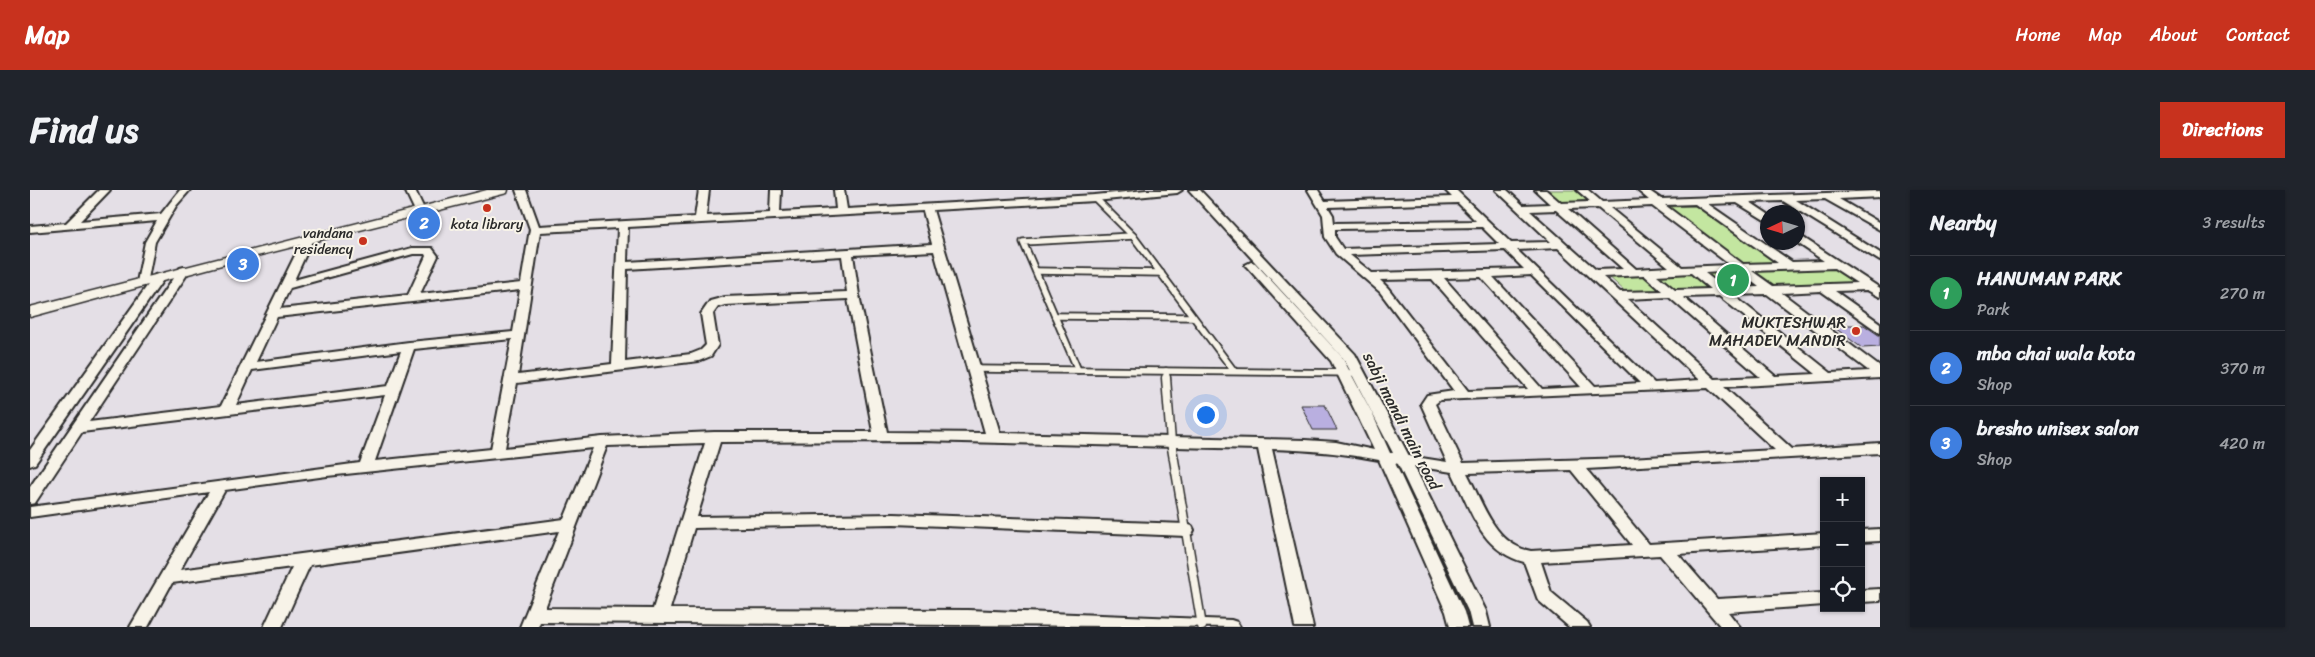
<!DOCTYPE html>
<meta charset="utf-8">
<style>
body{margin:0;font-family:Sriracha,sans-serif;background:#20242c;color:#f1f3f6}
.controls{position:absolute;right:15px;bottom:15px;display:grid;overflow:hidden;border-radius:0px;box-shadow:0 1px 4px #0004}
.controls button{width:45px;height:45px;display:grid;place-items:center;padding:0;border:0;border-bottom:1px solid #363941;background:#171b24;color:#f1f3f6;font:25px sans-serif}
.compass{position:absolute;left:1730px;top:15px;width:45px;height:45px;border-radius:50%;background:#171b24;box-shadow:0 1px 4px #0004;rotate:266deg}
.you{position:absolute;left:1175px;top:224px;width:18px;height:18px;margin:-12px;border:4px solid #fff;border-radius:50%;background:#1a73e8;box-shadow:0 0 0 8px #1a73e833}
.badge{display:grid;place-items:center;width:32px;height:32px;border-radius:50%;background:#c8321e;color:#fff;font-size:16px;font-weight:700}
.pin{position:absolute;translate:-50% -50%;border:2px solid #fff;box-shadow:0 1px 5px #0006}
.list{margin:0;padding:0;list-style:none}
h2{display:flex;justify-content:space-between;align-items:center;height:65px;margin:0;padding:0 20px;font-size:21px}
h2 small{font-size:16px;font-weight:400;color:#9ea1a6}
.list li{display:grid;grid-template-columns:32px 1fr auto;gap:15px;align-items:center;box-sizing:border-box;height:75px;padding:0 20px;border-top:1px solid #363941}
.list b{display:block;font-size:19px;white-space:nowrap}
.list p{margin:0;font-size:16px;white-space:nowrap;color:#9ea1a6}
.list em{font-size:16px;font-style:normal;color:#9ea1a6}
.icon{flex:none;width:28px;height:28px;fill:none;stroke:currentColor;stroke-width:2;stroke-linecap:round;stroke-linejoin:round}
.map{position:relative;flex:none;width:1850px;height:437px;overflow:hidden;border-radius:0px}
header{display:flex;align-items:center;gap:30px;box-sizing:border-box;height:70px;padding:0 25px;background:#c8321e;color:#fff}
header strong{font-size:24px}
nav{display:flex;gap:28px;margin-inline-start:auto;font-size:18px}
.intro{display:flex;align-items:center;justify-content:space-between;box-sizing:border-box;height:120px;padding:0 30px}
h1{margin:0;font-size:35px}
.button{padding:12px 22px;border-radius:0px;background:#c8321e;color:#fff;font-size:18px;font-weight:700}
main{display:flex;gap:30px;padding:0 30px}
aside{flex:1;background:#171b24;border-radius:0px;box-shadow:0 1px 4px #0004}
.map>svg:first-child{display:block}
</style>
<header>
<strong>Map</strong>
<nav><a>Home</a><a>Map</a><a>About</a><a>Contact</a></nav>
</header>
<div class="intro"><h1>Find us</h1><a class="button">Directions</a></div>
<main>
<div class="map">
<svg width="1850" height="437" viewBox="0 0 1850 437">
<rect width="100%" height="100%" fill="#e4dfe6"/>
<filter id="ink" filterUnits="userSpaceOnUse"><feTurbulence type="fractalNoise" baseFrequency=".02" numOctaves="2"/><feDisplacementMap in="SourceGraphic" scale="10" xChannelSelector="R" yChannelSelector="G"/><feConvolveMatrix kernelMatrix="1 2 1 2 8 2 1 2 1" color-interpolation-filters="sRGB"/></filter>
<g filter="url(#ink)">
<!-- green -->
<g fill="#c3e6a0" stroke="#786">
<polygon points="1518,0 1544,0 1557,10 1533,13"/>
<polygon points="1671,16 1750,73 1711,75 1635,17"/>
<polygon points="1806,77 1831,93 1597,103 1578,86"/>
</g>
<!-- building -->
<g fill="#b9afe0" stroke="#2b2b2b">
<polygon points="1801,135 1834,135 1850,146 1850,157 1832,158"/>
<polygon points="1271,215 1295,215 1307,240 1283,240"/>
</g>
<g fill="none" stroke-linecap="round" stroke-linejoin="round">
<!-- service-far1 casing -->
<g stroke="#2b2b2b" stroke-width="9">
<g id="service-far1">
<polyline points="1065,8 1103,46 1204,181"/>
<polyline points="1006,81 1131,83"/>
<polyline points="1025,126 1163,127"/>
<polyline points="944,179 1328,183"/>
<polyline points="1048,180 993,52 1103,46"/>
<polyline points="1136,181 1137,189"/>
</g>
</g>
<!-- service casing -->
<g stroke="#2b2b2b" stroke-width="11">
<polyline id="service" points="1136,188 1141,252 1172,436"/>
</g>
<!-- minor casing -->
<g stroke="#2b2b2b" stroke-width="4">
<g id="minor">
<polygon points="69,0 80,0 50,31 131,24 150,0 160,0 146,16 125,52 117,94 113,95 107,92 115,52 127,31 0,42 0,36 36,33"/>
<polygon points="375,0 385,0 395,21 394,23 386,23"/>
<path d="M486,0H496L509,36L665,27L669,0H679L676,26L740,23L741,0H751L750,22L806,19L804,0H814L817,19L1065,5L1116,0H1152L1147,3L1065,11L903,20L970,243L1275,250L1306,252L1344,260L1301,171L1217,77L1215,75L1221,72L1225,73L1312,167L1342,223L1360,263H1363L1314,169L1159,0H1170L1325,164L1379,266L1417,272L1391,214L1397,205L1424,201L1350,102L1306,64L1295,47L1293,25L1278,0H1288L1295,11L1422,7L1415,0H1426L1481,53L1521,52L1466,0H1477L1493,15L1520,14L1505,0H1516L1531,13L1561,12L1547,0H1558L1572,12L1619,10L1607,0H1618L1631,9L1850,1V7L1809,9L1850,33V40L1795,9L1766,10L1850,63V71L1753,11L1720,12L1738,24V32L1707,13L1678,14L1762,72L1794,71L1766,52L1768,46L1772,47L1850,98V107L1837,100L1805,101L1850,133V143L1791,101L1752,103L1850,177V188L1694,197L1762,259L1850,253V263L1556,279L1619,354L1794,343V355L1648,364L1687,409L1794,403V415L1698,422L1710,437H1691L1630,365L1511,372L1521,402L1557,432L1560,437H1539L1508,410L1494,372C1450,360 1441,320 1422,282L1384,276L1456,421L1460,437H1442L1438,421L1368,274L1365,273L1434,422L1438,437H1420L1416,422L1349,270C1313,263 1279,260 1242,259L1283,437H1265L1228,259L891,251L690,252L667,327L864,324L1156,334L1162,336L1164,340L1162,344L1156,346L864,334L664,338L640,419L938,420L1201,430L1207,432L1210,437L510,432L508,437H490L529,341L280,375L252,437H234L262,377L142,393L118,437H100L179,302L0,327V317L330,273L355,205L52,242L5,313L0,314V297L150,78L154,77L160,80L59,232L191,216L274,47H282L283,49L264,90L382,58H402L408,66L390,104L491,93L500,39ZM1428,13L1446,31L1304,33L1303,25L1298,17ZM1665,14L1748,73L1713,74L1635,15ZM1622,16L1700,75L1652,77L1580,18ZM1568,18L1639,77L1606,79L1538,19ZM1526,20L1593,79L1566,80L1500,21ZM893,21L902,54L597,72L598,37ZM1452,37L1469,54L1313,59L1305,47V39ZM588,38L582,174L488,185L510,42ZM1528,58L1670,190L1624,193L1487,60ZM1475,60L1494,79L1342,83L1320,65ZM904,61L955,243L857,242L829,105L823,65ZM383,64H395L396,66L378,105L250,119L260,98ZM812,66L817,102L695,107L680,111L671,124L676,155L671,160L661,164L595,172L597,79ZM1804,78L1827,93L1743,96L1722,81ZM1708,81L1729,97L1694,98L1675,83ZM1661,83L1680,99L1645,100L1627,85ZM1501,85L1610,193L1565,196L1463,87ZM1614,85L1632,101L1590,102L1573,87ZM1451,87L1551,197L1512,199L1414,88ZM1402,89L1498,199L1438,201L1358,98L1350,90ZM490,100L483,142L379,152L226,172L247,127ZM1737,104L1839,181L1801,183L1703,105ZM1689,106L1786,184L1745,186L1653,107ZM1639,107L1730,187L1685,189L1597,109ZM818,109L843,242H684L572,247L475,258L487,193L669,171L681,166L688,155L683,124L688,117L695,115ZM482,149L461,259L345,271L384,159ZM371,161L358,196L206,215L222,180ZM1678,198L1745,260L1599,268L1433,273L1405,214L1410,210ZM675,253L623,419L515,418L577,256ZM563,258L534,329L150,380L195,300L297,286ZM1541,280L1602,355L1501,361C1464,355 1452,311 1437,283Z"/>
<polygon points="129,84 135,87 5,274 0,276 0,260 125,85"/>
<polygon points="1850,339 1850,351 1831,352 1831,340"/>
<polygon points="1850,399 1850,411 1831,412 1831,400"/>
</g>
</g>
<!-- tertiary casing -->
<g stroke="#2b2b2b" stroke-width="3">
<polygon id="tertiary" points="457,0 478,0 477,3 199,73 0,127 0,117"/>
</g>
<!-- service-far1 -->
<use href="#service-far1" stroke="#f7f3e8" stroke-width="5.5"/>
<!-- service -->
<use href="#service" stroke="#f7f3e8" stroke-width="8"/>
<!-- minor -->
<use href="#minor" fill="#f7f3e8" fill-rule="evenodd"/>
<!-- tertiary -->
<use href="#tertiary" fill="#f7f3e8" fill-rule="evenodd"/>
</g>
</g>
<!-- markers -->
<g fill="#c8321e" stroke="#f7f3e8" stroke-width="2">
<circle cx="457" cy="18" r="5"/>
<circle cx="333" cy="51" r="5"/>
<circle cx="1826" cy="141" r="5"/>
</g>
<g text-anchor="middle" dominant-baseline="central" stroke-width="4" stroke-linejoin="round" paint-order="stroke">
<!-- far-poi labels -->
<g font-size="14" fill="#2b2b2b" stroke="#f7f3e8">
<text x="457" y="34">kota library</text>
<text x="323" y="43" text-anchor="end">vandana<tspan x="323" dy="16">residency</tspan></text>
</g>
<!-- poi labels -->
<g font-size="16" fill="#2b2b2b" stroke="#f7f3e8" text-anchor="end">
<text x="1816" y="132">MUKTESHWAR<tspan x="1816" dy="18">MAHADEV MANDIR</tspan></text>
</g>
<!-- street labels -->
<g font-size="16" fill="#2b2b2b" stroke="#f7f3e8">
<text transform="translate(1372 231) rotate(63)">sabji mandi main road</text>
</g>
</g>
</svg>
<div class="controls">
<button>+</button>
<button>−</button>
<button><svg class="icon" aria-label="locate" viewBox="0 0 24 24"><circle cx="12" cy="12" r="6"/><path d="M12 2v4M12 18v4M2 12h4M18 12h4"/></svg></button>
</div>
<svg class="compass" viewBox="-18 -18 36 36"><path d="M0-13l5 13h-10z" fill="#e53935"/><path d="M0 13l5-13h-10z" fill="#9ea1a6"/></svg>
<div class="you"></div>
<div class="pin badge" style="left:1703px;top:90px;background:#2e9e5b">1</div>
<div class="pin badge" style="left:394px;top:33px;background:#3f7fe0">2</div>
<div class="pin badge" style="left:213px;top:74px;background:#3f7fe0">3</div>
</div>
<aside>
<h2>Nearby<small>3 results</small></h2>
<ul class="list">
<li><span class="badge" style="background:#2e9e5b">1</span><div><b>HANUMAN PARK</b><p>Park</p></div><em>270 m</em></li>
<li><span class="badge" style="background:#3f7fe0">2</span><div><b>mba chai wala kota</b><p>Shop</p></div><em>370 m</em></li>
<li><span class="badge" style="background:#3f7fe0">3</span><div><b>bresho unisex salon</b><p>Shop</p></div><em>420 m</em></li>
</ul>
</aside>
</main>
